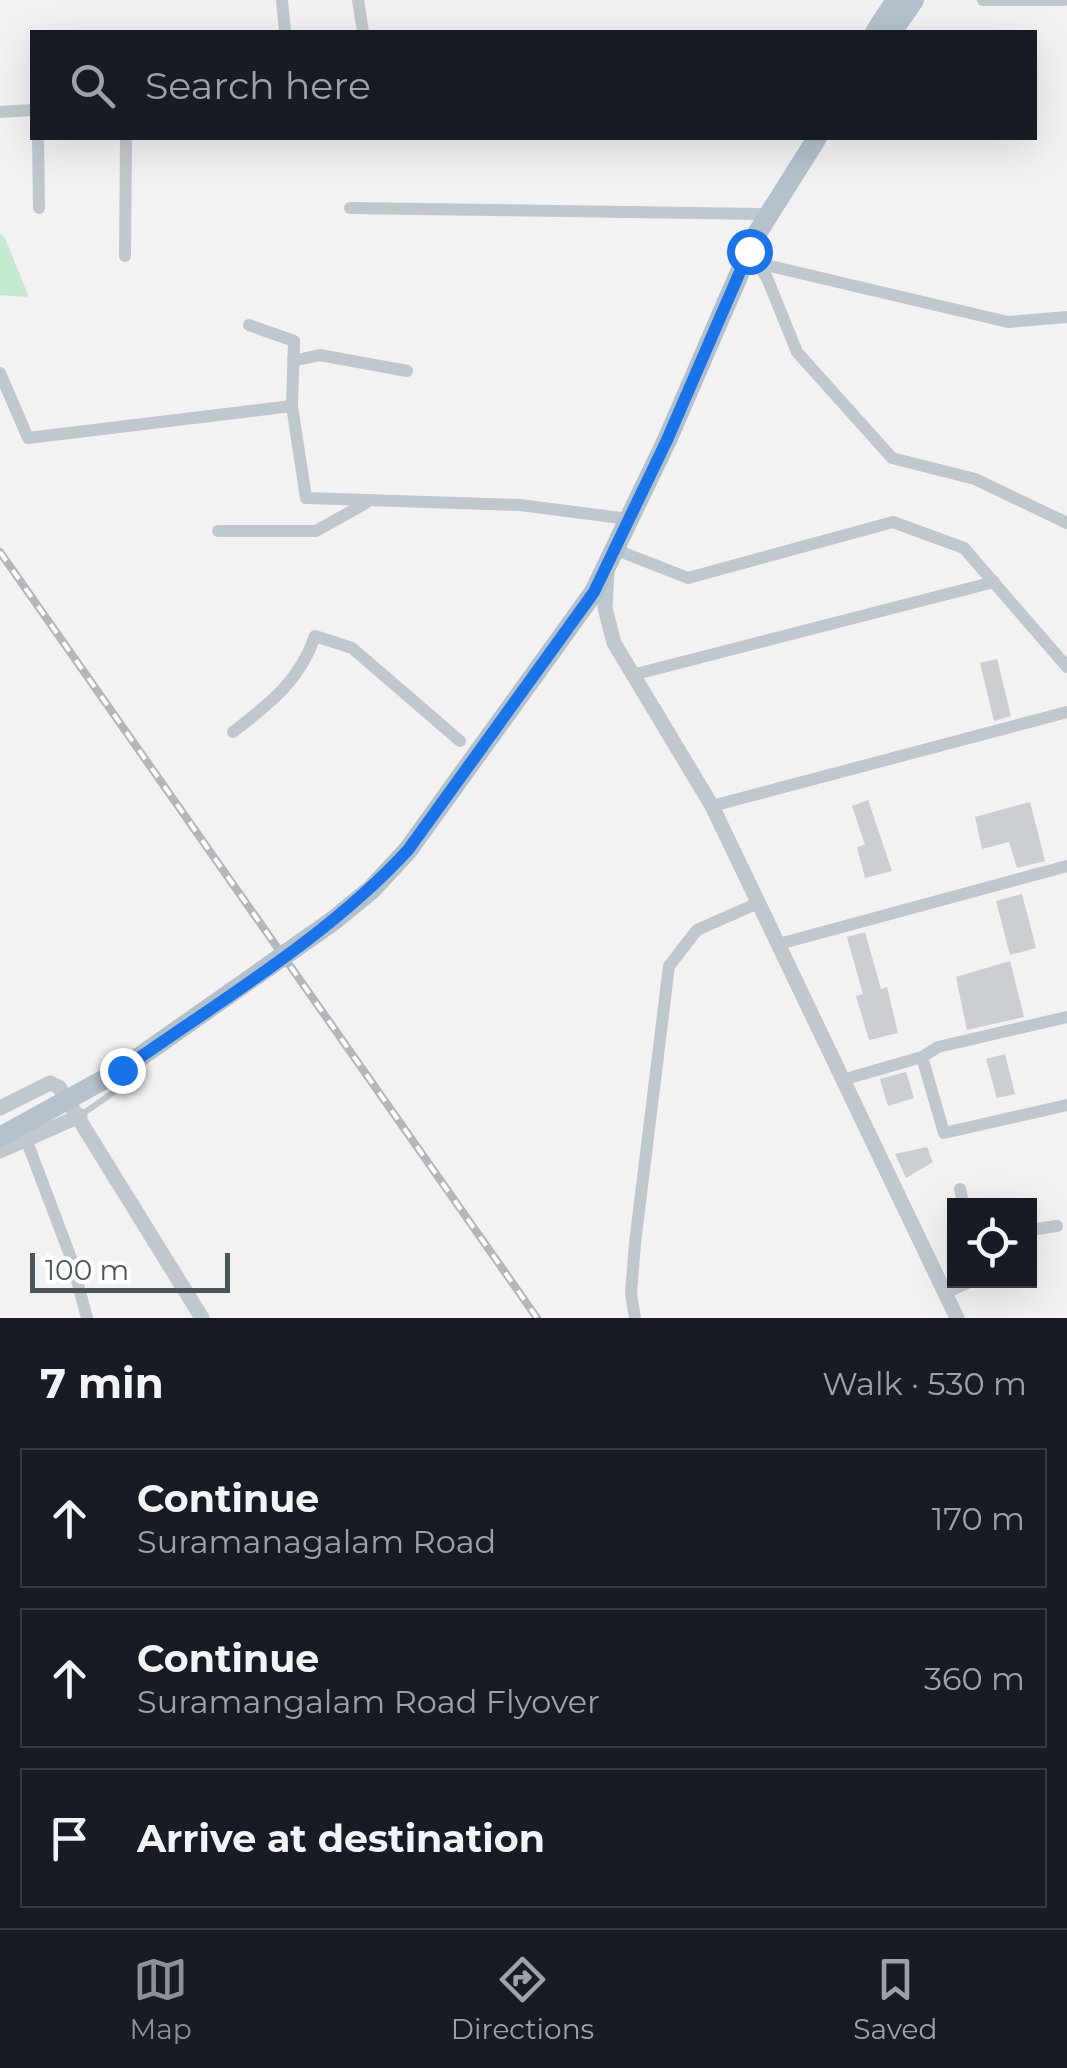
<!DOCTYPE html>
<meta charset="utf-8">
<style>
body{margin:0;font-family:Montserrat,sans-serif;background:#242831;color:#f1f3f6}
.controls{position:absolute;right:30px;bottom:30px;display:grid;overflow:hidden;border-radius:0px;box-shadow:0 10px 40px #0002}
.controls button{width:90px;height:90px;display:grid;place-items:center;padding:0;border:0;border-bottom:2px solid #363941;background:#171b24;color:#f1f3f6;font:50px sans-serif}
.scale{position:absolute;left:30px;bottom:25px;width:200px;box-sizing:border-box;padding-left:10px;border:5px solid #4a555c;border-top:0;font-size:28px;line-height:35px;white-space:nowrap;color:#4a555c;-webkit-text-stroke:8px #fff;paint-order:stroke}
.stop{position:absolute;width:30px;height:30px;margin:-22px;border:8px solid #1a73e8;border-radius:50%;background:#fff}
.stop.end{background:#1a73e8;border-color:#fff;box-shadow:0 2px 10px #0008}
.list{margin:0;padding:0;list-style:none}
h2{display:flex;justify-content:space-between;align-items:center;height:130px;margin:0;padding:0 40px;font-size:42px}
h2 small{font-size:32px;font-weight:400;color:#9ea1a6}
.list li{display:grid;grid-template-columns:65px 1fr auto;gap:30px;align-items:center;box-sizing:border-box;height:140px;margin:0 20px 20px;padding:0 20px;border:2px solid #363941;border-radius:0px}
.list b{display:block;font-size:38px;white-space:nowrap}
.list p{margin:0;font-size:32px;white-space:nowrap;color:#9ea1a6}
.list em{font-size:32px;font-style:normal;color:#9ea1a6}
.icon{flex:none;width:55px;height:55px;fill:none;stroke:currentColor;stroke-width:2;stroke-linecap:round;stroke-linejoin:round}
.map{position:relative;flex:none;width:1067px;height:1318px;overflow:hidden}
.search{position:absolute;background:#171b24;box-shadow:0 10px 40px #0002;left:30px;right:30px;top:30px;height:110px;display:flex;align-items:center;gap:25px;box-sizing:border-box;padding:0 35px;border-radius:0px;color:#9ea1a6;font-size:38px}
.sheet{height:610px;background:#171b24}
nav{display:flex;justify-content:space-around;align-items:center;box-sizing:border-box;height:140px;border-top:2px solid #363941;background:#171b24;font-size:28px;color:#9ea1a6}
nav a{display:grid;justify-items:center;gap:5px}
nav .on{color:#8c9099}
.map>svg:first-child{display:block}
</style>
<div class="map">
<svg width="1067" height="1318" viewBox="0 0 1067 1318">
<rect width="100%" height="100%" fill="#f3f1f1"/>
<!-- green -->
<polygon fill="#c4ebd1" points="0,233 5,238 29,297 0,295"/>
<!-- building -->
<g fill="#cbced2">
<polygon points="997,659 1011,716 994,721 980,663"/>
<polygon points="868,800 892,871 865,878 857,847 865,845 852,806"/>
<polygon points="1030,802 1045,861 1017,868 1009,842 982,849 975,817"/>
<polygon points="1022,894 1036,948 1010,955 996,901"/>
<polygon points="865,932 881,989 887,987 898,1033 869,1040 856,996 863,994 847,937"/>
<polygon points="1010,961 1024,1017 967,1030 956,977"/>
<polygon points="1005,1054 1015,1094 997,1098 986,1059"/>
<polygon points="906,1072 914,1098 888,1106 880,1079"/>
<polygon points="927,1147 933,1162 906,1178 895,1154"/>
</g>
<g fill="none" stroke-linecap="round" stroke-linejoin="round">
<!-- service -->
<polyline stroke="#c0c8ce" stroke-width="6" points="81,1115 137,1076"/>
<!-- minor -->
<g stroke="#c0c8ce" stroke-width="12">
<polyline points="282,0 285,32"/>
<polyline points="358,0 363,32"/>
<polyline points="983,0 1064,0"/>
<polyline points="0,112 32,110"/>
<polyline points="38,138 39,208"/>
<polyline points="350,208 768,214"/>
<polyline points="749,251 767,278 797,352 892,458 975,479 1067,523"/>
<polyline points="125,256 126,138"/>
<polyline points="757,263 1008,322 1067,317"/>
<polyline points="249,325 294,341 292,406"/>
<polyline points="293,361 320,355 407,371"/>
<polyline points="0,373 28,438 292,406 306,498 520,505 629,519"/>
<polyline points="218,531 316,531 366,503"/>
<polyline points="614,549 688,578 893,522 964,548 1067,667"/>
<polyline points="632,675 994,582"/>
<path d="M233,732C269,704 300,681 315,636L352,648L460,741"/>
<polyline points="712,806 1067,712"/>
<polyline points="779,944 1067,866"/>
<polyline points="922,1057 938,1047 1067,1017"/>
<polyline points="842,1080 922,1057 944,1133 1067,1105"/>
<polyline points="26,1139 71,1258 87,1318"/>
<polyline points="960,1189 964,1206"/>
<polyline points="1030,1230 1057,1226"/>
<polyline points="945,1293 974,1280"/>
<polyline points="635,1318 631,1294 635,1243 669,966 697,930 758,903"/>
</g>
<!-- tertiary -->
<g stroke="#c0c8ce" stroke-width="15">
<polyline points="607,573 605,608 614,643 712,806 957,1318"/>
<polyline points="0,1108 50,1083 59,1087 202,1318"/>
<polyline points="0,1151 80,1116"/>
</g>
<!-- primary -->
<g stroke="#b3c1cc" stroke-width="20">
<polyline points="875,32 896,0"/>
<polyline points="892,32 914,0"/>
<polyline points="594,592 667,440 756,235 817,138"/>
</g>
<!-- rail casing -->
<g stroke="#b3b6ba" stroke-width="8">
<polyline id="rail" points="0,552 537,1318"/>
</g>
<!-- rail -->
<use href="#rail" stroke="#fff" stroke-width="4" stroke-dasharray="11" stroke-linecap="butt"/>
<!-- primary-bridge -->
<polyline stroke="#b3c1cc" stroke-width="20" points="0,1137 121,1070 333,921 372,889 408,850 594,592"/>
</g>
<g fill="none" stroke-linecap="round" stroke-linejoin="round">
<!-- route -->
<path stroke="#1a73e8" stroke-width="12" d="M122,1070C219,1001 327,938 408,850L594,592L667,440L749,251"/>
</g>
</svg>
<div class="controls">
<button><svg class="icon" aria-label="locate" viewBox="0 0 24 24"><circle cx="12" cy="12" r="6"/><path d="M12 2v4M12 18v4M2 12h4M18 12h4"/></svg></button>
</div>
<div class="scale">100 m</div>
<div class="stop" style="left:749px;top:251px"></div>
<div class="stop end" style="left:122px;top:1070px"></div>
<div class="search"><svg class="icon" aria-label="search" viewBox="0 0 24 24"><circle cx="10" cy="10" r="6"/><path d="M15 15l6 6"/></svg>Search here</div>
</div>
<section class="sheet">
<h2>7 min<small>Walk · 530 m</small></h2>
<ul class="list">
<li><svg class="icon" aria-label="ahead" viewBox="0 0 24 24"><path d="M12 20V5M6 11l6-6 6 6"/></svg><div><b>Continue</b><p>Suramanagalam Road</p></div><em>170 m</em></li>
<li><svg class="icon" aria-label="ahead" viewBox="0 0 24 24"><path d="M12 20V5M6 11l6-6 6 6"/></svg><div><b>Continue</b><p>Suramangalam Road Flyover</p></div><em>360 m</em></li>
<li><svg class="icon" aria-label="arrive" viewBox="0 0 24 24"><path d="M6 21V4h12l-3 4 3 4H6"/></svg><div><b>Arrive at destination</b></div></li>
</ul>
</section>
<nav>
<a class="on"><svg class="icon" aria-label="map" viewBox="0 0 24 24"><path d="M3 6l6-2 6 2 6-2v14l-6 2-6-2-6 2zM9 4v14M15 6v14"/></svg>Map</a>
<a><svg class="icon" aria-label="directions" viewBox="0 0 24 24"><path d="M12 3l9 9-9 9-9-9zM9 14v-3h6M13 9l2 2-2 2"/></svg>Directions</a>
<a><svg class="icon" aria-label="saved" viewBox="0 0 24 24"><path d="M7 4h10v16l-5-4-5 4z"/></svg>Saved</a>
</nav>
